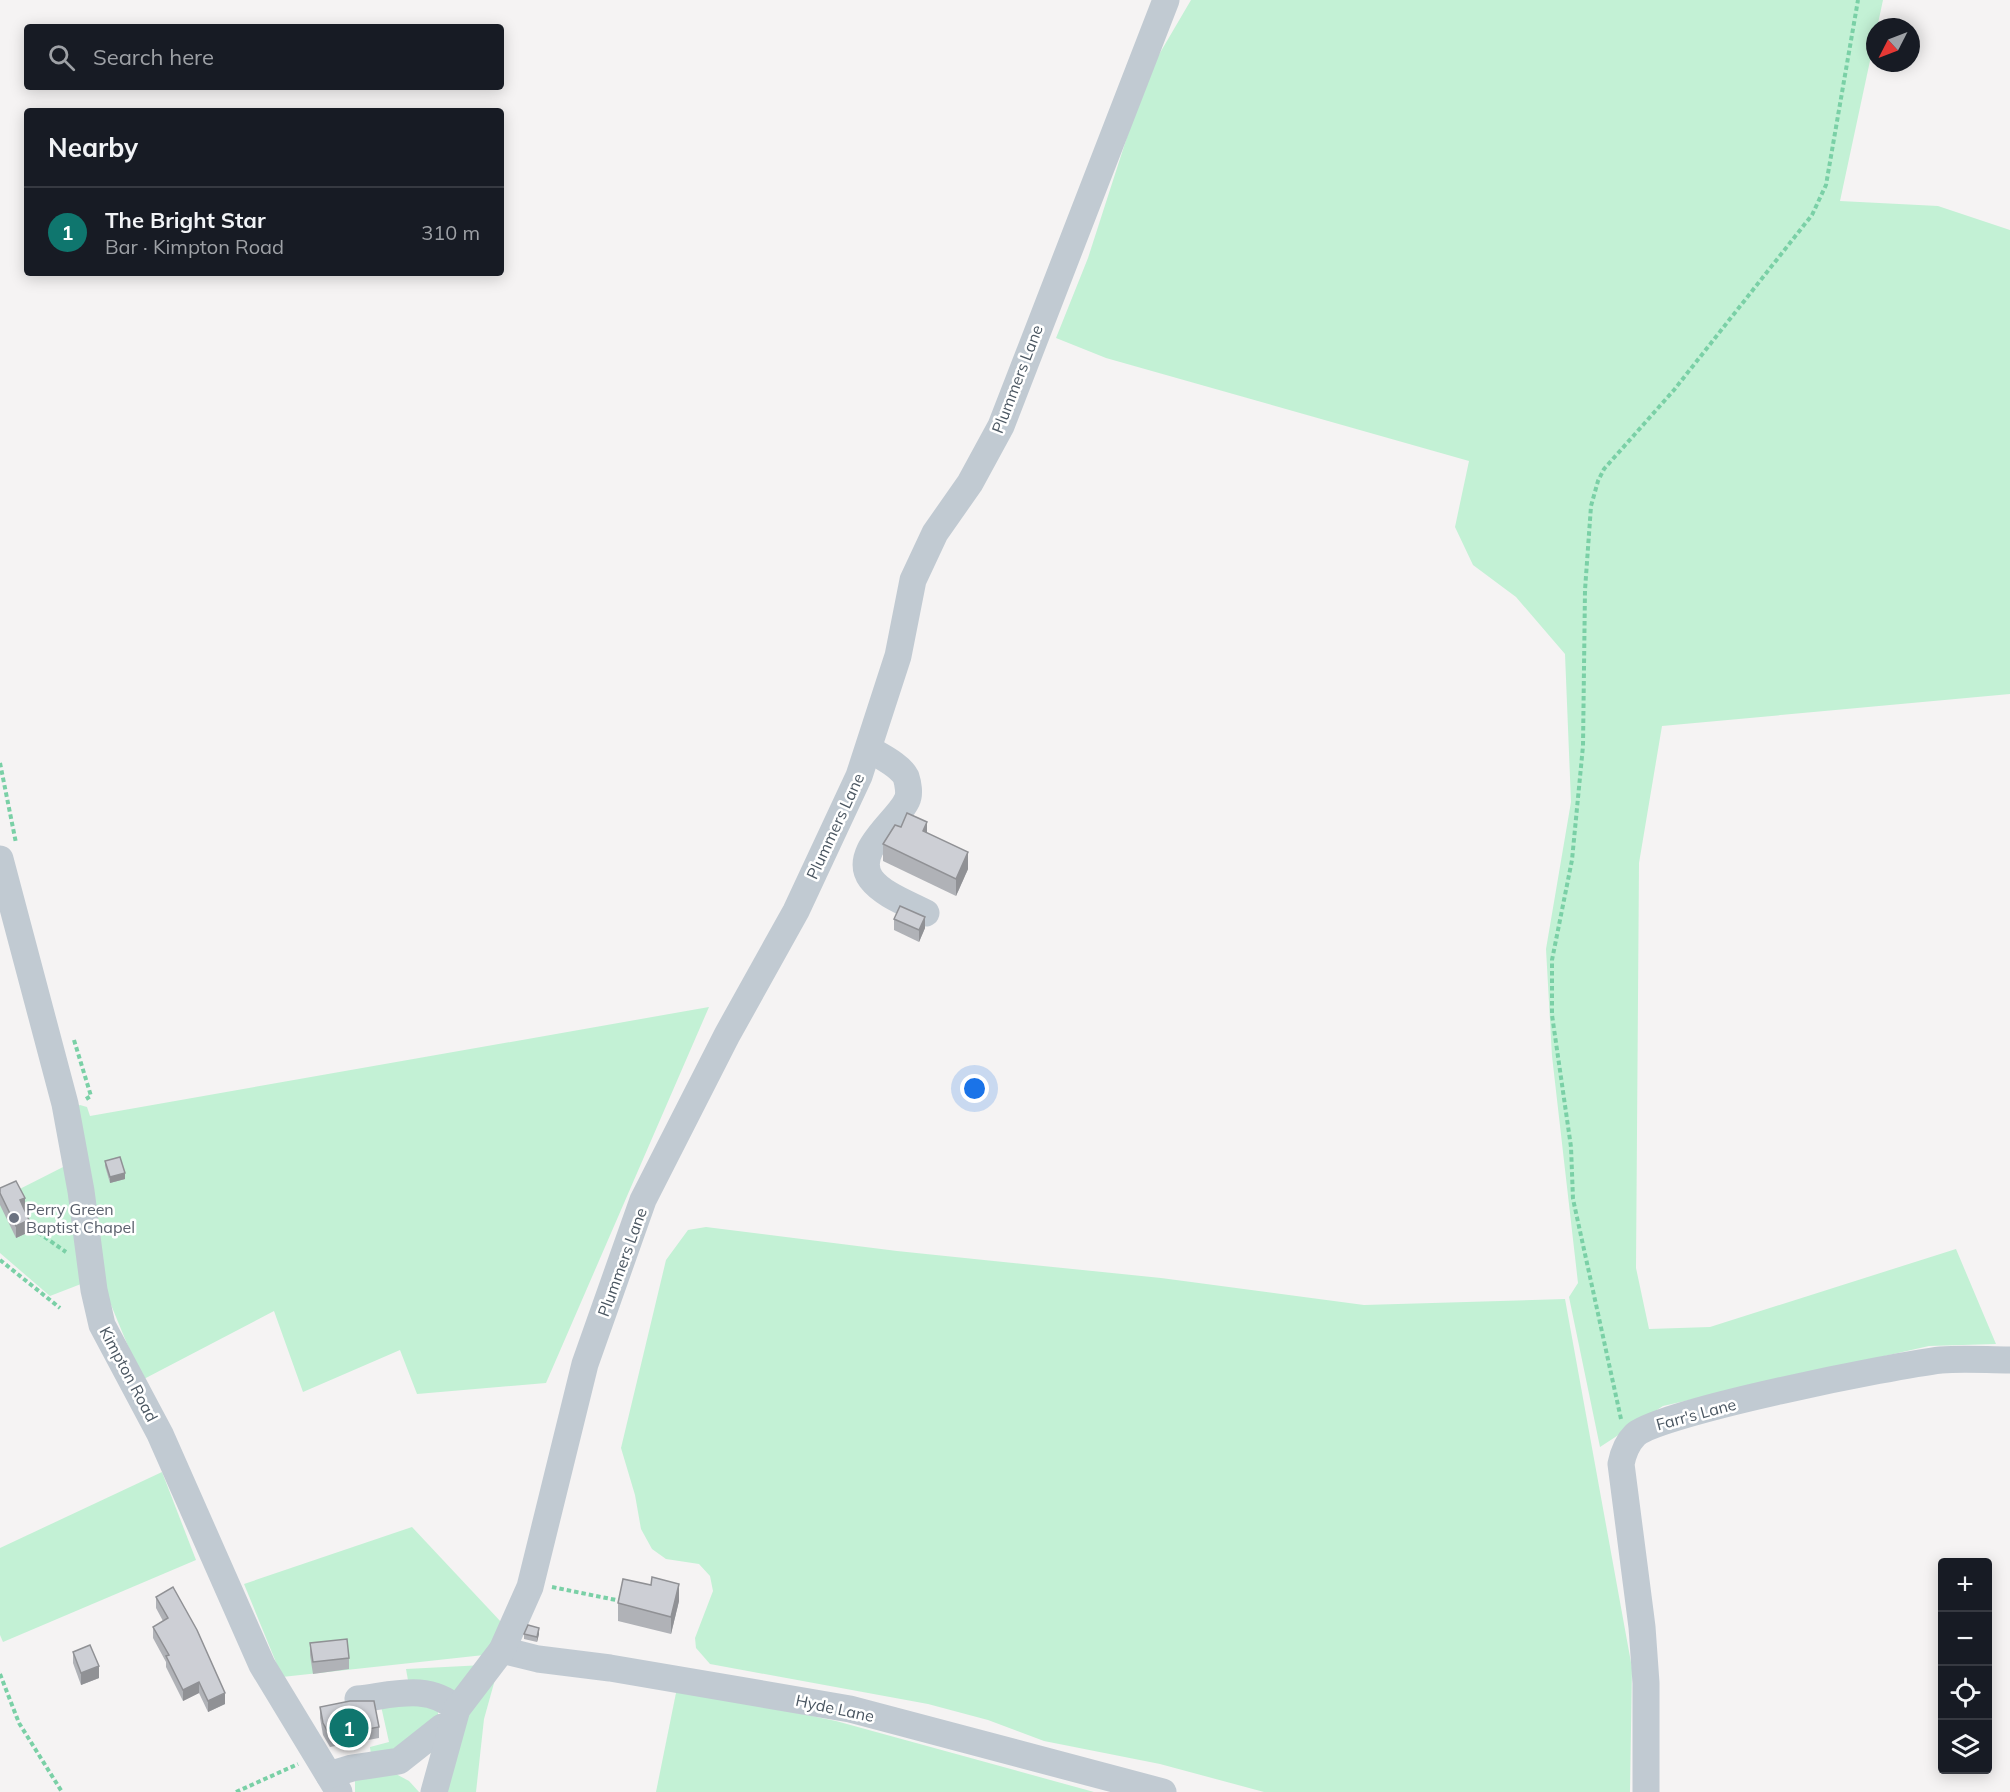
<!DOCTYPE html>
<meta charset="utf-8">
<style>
body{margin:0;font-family:Mulish,sans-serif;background:#242831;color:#f1f3f6}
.controls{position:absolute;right:18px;bottom:18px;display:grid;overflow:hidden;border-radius:6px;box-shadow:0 3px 15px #0003}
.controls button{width:54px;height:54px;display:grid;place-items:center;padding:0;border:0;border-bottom:2px solid #363941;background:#171b24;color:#f1f3f6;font:30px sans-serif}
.compass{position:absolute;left:1866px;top:18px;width:54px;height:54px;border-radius:50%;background:#171b24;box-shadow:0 3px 15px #0003;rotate:228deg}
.you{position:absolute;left:975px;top:1089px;width:21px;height:21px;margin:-15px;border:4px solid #fff;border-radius:50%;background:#1a73e8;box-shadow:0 0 0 9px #1a73e833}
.badge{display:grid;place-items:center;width:39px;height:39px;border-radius:50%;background:#0f766e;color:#fff;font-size:20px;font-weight:700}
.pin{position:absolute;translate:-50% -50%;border:3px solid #fff;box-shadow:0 2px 6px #0006}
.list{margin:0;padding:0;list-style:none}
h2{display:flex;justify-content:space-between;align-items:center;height:78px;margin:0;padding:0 24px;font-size:26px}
h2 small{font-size:20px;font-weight:400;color:#9ea1a6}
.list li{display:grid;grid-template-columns:39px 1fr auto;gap:18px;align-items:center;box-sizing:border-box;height:90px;padding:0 24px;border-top:2px solid #363941}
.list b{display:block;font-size:22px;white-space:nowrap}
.list p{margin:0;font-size:20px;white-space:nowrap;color:#9ea1a6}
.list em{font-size:20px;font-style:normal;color:#9ea1a6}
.icon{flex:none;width:33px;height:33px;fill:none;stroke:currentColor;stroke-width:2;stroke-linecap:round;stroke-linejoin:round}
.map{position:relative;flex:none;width:2010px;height:1792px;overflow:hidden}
.search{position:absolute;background:#171b24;box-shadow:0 3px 15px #0003;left:24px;top:24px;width:480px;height:66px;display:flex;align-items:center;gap:15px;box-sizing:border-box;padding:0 21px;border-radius:6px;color:#9ea1a6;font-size:22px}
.panel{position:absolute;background:#171b24;box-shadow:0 3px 15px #0003;left:24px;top:108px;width:480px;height:168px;border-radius:6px}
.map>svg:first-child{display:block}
</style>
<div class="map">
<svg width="2010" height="1792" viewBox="0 0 2010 1792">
<rect width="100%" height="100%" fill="#f5f3f3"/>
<!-- green -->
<g fill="#c3f1d5">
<polygon points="1191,0 1883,0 1840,201 1938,206 2010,230 2010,694 1662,726 1639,863 1636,1268 1649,1329 1710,1327 1956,1249 1996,1344 1929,1346 1663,1406 1600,1447 1569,1297 1578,1283 1552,1056 1546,949 1571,802 1565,654 1516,597 1473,565 1455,527 1469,461 1106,358 1056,338 1088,258 1147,75"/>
<polygon points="709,1007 546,1383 417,1394 400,1350 303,1392 274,1311 142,1380 109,1300 72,1108 80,1105 87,1107 90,1116"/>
<polygon points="67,1165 81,1284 50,1296 0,1253 0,1199"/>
<polygon points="706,1227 897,1251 1161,1278 1364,1305 1565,1299 1632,1668 1630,1792 1264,1792 1160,1764 1044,1741 988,1720 928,1704 710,1664 696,1648 695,1638 713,1591 710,1576 699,1564 666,1559 652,1549 641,1529 635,1495 621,1448 666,1260 688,1230"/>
<polygon points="162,1472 196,1560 3,1642 0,1635 0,1548"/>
<polygon points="412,1527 502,1623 484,1655 282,1677 244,1584"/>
<polygon points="501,1658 484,1719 476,1792 442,1792 464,1715"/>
<polygon points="484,1665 453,1694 409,1686 406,1669"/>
<polygon points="677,1688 836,1721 1094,1792 656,1792"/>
<polygon points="413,1699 438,1711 438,1722 413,1744 371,1755 370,1747 389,1742 381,1706"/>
<polygon points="396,1774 409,1781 419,1792 355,1792 355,1780"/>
</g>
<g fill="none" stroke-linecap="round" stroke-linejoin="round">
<!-- path -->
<g stroke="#7ad0a6" stroke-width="4" stroke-dasharray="4.5 3" stroke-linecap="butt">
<polyline points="0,763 16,843"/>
<polyline points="74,1040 91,1096 86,1099"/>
<polyline points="26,1224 66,1252"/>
<polyline points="0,1260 60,1308"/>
<polyline points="1621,1419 1573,1199 1571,1147 1552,1015 1552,960 1572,860 1583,746 1585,590 1591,506 1598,481 1604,469 1674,390 1812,215 1826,185 1858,0"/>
<polyline points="552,1587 621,1601"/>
<polyline points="0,1674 19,1723 62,1792"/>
<polyline points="236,1792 298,1764"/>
</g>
<!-- minor -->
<g stroke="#c1cad2" stroke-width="27">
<path d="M869,749C880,756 900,765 906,777C908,783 910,794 907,800C899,820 851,851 871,879C883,895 909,904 926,913"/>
<polyline points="0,859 65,1104 81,1191 94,1290 102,1325 160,1434 262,1665 339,1792"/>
<polyline points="502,1650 538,1659 610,1668 850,1709 1163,1792"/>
<path d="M358,1699C394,1695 428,1683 457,1709"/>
<polyline points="329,1775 352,1768 399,1761 442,1727 451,1727"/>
<polyline points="434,1792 457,1709 502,1650 530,1587 585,1364 643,1200 727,1035 796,911 859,776 898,656 913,580 935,533 970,483 1001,426 1166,0"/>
<path d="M1646,1792V1683L1642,1627L1621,1464C1623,1454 1627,1443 1635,1435C1659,1412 1897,1365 1941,1360C1964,1358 1987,1360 2010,1360"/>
</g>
</g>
<!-- wall -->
<g fill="#b0b2b7">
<polygon points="901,827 927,833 968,869 956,896 883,861 883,844"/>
<polygon points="894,919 925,928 919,942 894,930"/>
<polygon points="105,1161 125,1179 110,1183 105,1166"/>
<polygon points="0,1188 25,1209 29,1232 16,1238 0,1205"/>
<polygon points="156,1597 225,1704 208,1712 199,1693 183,1701 166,1667 166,1662 153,1638 153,1627 163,1621 156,1608"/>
<polygon points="679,1601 671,1634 618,1621 618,1603"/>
<polygon points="524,1634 539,1634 537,1642 524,1639"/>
<polygon points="310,1643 349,1658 349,1669 313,1674 310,1655"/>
<polygon points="73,1652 99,1678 81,1685 73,1663"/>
<polygon points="320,1707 379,1727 379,1738 330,1747 323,1735 320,1718"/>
</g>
<!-- shaded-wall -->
<g fill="#909195">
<polygon points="927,822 927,840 923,831"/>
<polygon points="968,852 968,869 956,896 956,879"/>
<polygon points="925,917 925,928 919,942 919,930"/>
<polygon points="125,1173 125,1179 110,1183 110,1177"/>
<polygon points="25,1198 25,1209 20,1212 20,1200"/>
<polygon points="29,1220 29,1232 16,1238 16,1226"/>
<polygon points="679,1584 679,1601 671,1634 671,1617"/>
<polygon points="539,1628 539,1634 537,1642 537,1637"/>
<polygon points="99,1666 99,1678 81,1685 81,1673"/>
<polygon points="199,1682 199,1693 183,1701 183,1690"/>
<polygon points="225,1693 225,1704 208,1712 208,1701"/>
</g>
<!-- building -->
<g fill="#cdcfd5" stroke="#909195" stroke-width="1.5">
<polygon points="907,813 927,822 923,831 968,852 956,879 883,844 895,825 901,827"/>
<polygon points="900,906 925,917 919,930 894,919"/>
<polygon points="120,1157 125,1173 110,1177 105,1161"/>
<polygon points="16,1181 25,1198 20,1200 29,1220 16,1226 0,1193 0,1188"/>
<polygon points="652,1577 679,1584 671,1617 618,1603 623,1579 651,1585"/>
<polygon points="173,1587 197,1630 225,1693 208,1701 199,1682 183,1690 166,1656 169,1655 153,1627 168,1618 156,1597"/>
<polygon points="528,1625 539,1628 537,1637 524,1634"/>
<polygon points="347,1639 349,1658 313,1662 310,1643"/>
<polygon points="90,1645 99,1666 81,1673 73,1652"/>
<polygon points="350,1701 374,1701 379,1727 330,1736 323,1723 320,1707"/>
</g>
<!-- markers -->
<circle fill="#6b7280" stroke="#fff" stroke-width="2" cx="14" cy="1218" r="6"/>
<g text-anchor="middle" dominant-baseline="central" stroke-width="5" stroke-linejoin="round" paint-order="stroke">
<!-- street labels -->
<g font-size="16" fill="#4a5661" stroke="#fff">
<text transform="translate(1017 379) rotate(-69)">Plummers Lane</text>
<text transform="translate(835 826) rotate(-65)">Plummers Lane</text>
<text transform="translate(622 1262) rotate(-70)">Plummers Lane</text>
<text transform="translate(129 1374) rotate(62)">Kimpton Road</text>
<text transform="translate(1696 1414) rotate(-15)">Farr's Lane</text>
<text transform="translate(835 1708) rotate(12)">Hyde Lane</text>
</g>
<!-- worship labels -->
<g font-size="16" fill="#5b616d" stroke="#fff" text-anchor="start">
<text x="26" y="1209">Perry Green<tspan x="26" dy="18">Baptist Chapel</tspan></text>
</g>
</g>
</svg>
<div class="controls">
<button>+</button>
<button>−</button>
<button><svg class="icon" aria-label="locate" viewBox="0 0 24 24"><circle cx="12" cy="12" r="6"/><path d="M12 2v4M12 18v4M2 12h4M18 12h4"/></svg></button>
<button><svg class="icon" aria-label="layers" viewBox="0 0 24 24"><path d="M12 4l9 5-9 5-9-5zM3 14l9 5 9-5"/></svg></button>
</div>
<svg class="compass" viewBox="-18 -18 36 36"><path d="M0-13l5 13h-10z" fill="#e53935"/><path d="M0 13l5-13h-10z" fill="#9ea1a6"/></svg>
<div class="you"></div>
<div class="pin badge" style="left:349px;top:1728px">1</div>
<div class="search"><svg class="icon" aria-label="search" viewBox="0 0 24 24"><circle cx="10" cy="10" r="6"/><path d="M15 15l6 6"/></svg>Search here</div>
<section class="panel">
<h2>Nearby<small></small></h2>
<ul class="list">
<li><span class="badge">1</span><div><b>The Bright Star</b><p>Bar · Kimpton Road</p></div><em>310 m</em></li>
</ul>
</section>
</div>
